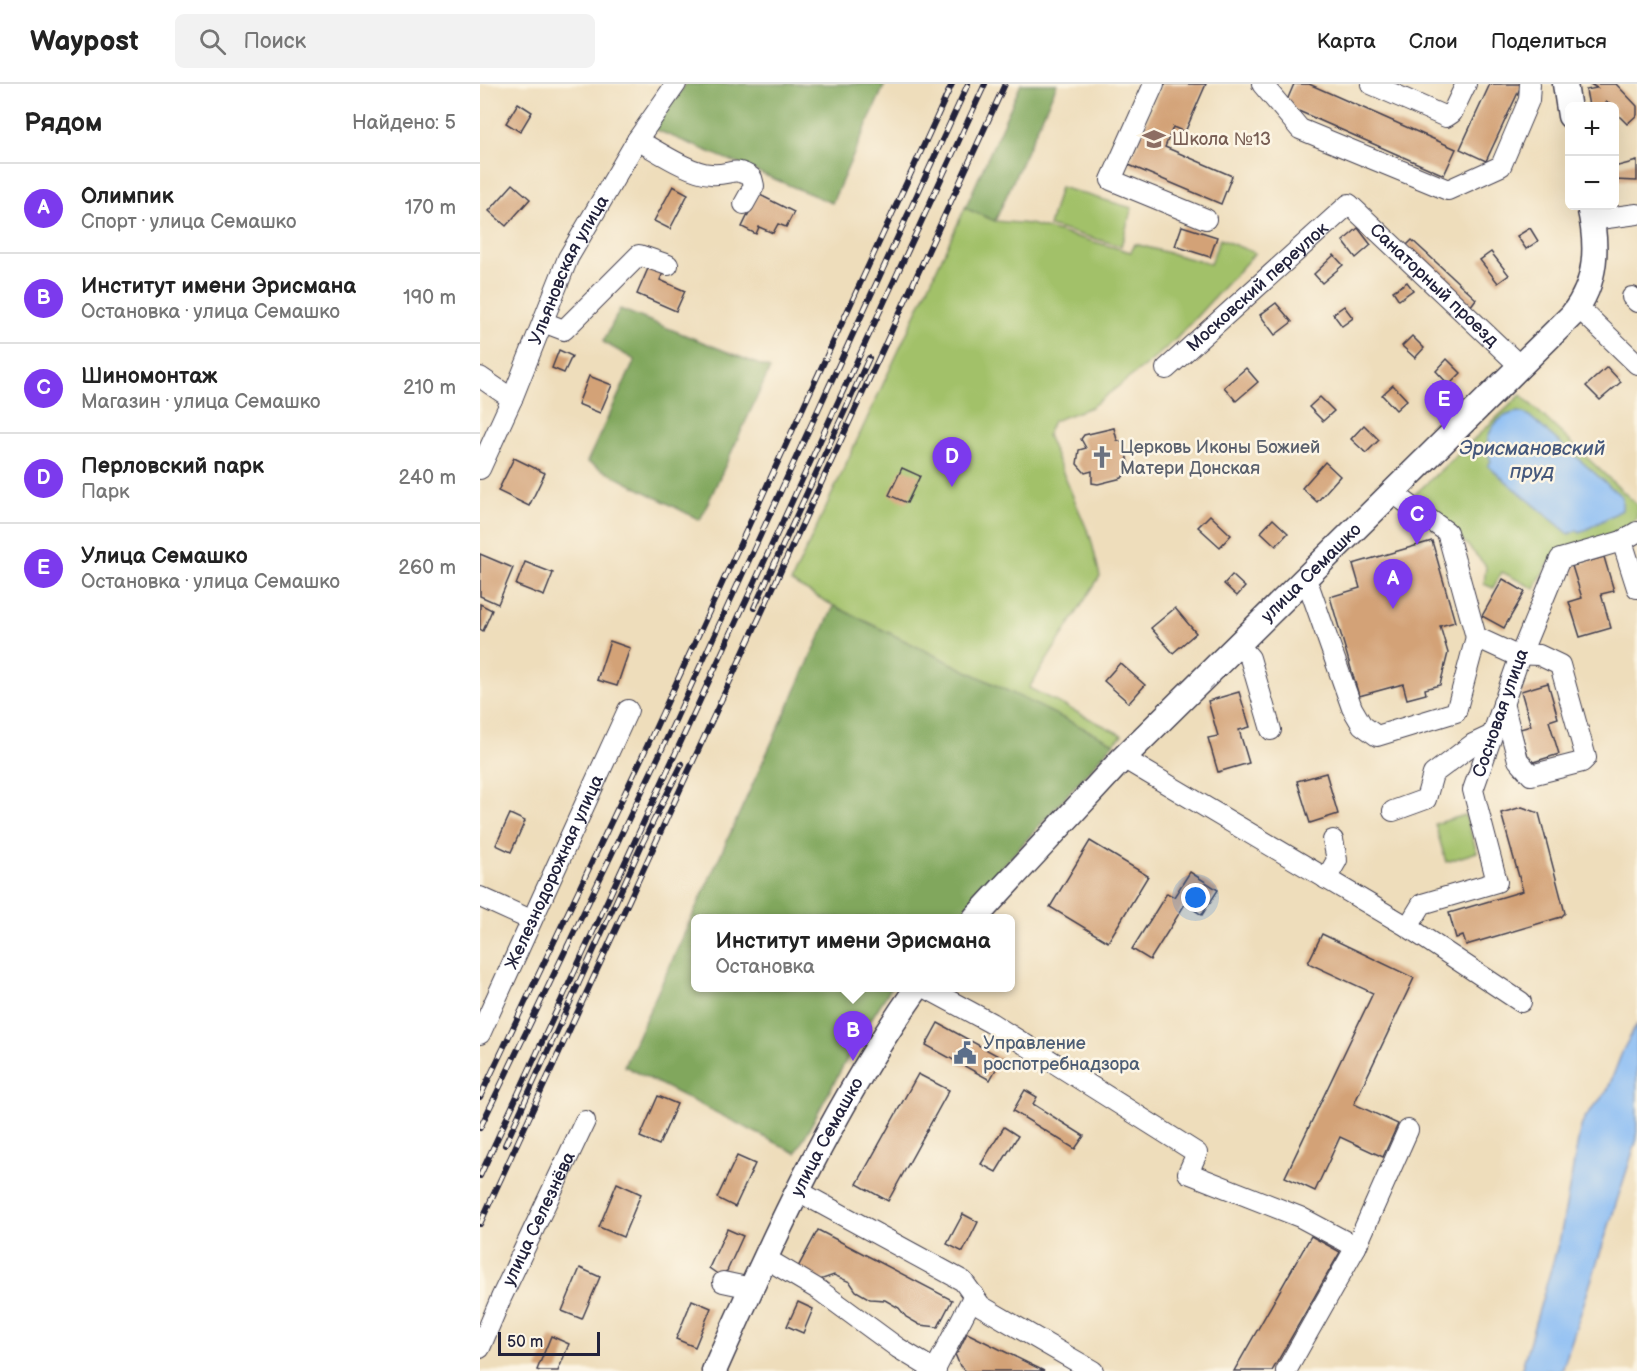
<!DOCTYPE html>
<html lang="ru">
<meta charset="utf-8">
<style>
body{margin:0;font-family:"Balsamiq Sans",sans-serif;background:#f2f2f2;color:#222}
.controls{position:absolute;right:18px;top:18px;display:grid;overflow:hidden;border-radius:9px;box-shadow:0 6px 24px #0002}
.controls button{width:54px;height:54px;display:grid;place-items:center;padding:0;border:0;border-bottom:2px solid #e0e0e0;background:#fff;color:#222;font:30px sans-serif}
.scale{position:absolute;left:18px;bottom:15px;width:102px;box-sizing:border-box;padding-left:6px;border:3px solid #22223b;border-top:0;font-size:16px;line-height:21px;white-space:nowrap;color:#22223b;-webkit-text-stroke:4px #fcf5e5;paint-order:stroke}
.you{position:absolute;left:716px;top:814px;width:21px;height:21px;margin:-15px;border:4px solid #fff;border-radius:50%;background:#1a73e8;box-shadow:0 0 0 9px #1a73e833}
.badge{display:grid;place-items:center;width:39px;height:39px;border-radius:50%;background:#7c3aed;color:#fff;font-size:20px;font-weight:700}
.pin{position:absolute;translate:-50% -50px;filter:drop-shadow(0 2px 3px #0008)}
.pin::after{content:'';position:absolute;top:32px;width:21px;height:18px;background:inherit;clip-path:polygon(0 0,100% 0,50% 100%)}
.popup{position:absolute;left:211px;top:830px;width:324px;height:78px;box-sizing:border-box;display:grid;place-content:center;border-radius:9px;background:#fff;filter:drop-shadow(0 2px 4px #0005);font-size:20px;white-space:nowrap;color:#767676}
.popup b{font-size:22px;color:#222}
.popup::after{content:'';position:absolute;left:50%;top:100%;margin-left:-12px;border:12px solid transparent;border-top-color:#fff}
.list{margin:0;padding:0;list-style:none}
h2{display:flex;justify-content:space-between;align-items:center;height:78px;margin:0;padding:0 24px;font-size:26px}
h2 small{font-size:20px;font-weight:400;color:#767676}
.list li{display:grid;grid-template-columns:39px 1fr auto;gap:18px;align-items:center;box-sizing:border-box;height:90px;padding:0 24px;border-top:2px solid #e0e0e0}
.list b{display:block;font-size:22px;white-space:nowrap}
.list p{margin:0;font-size:20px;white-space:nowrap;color:#767676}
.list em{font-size:20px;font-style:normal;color:#767676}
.icon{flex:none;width:33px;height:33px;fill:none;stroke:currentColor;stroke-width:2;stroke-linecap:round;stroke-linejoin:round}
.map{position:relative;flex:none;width:1157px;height:1287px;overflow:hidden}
header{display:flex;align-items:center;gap:36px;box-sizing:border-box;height:84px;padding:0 30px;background:#fff;border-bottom:2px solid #e0e0e0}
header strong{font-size:28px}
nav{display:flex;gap:33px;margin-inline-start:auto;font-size:21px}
.search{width:420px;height:54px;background:#f2f2f2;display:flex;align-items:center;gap:15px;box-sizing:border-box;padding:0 21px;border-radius:9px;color:#767676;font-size:22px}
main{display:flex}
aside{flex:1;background:#fff}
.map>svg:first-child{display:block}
</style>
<header>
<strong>Waypost</strong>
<div class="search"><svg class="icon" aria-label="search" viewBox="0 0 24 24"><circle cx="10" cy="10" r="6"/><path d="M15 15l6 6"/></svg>Поиск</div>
<nav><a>Карта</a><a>Слои</a><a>Поделиться</a></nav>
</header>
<main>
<aside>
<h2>Рядом<small>Найдено: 5</small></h2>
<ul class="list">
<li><span class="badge">A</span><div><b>Олимпик</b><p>Спорт · улица Семашко</p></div><em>170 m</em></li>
<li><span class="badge">B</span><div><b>Институт имени Эрисмана</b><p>Остановка · улица Семашко</p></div><em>190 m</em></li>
<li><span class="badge">C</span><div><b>Шиномонтаж</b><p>Магазин · улица Семашко</p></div><em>210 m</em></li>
<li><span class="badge">D</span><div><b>Перловский парк</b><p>Парк</p></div><em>240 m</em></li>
<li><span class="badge">E</span><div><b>Улица Семашко</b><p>Остановка · улица Семашко</p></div><em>260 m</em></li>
</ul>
</aside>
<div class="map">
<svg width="1157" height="1287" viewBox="0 0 1157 1287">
<rect width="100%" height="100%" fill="#fcf5e5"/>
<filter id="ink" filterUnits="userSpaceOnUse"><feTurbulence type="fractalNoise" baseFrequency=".0167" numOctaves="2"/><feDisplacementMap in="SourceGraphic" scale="12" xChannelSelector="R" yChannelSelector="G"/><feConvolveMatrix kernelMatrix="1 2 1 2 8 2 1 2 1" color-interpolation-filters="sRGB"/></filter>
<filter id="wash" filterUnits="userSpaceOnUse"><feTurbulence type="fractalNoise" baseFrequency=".008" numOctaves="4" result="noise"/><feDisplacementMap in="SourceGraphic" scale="24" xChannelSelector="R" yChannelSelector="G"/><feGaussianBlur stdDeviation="1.35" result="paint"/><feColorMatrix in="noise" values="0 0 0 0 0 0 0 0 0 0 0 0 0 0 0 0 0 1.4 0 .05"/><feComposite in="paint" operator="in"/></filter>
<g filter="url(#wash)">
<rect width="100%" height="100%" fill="#edb"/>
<!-- green -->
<g fill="#a2c169" stroke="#627252" stroke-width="1.5">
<polygon points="580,103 652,124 641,162 569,142"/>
<polygon points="485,124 515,137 550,140 651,168 655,160 730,180 740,155 775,169 696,255 669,279 611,323 573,337 567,351 611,455 620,492 549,604 642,651 634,659 354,522 311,498"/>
<path d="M1041,311L1157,421V434C1151,438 1145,445 1138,448C1094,469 1079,449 1055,505L1022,488L1013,504L1004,500L1006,482L971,443L931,414Z"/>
<polygon points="985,731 997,768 966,778 955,740"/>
</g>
<!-- forest -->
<g fill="#81a75d" stroke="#52644c" stroke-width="1.5">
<polygon points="206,0 405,0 352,119 174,45"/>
<polygon points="541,0 577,0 515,137 485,124"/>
<polygon points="140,225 290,285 220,436 107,378 155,276 123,258"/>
<polygon points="354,522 634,659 476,834 216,834 216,904 411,904 374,962 316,1069 144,982"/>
</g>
<!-- water -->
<g fill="#87bbf5" stroke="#546e98" stroke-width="1.5">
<path d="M1039,328L1048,331L1142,413V426L1100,449L1097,446L1089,450L1008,382L1011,377C1001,355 1013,331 1039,328Z"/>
<polygon points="1157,940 1157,1055 1082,1287 1041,1287 1080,1154 1100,1046 1104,1035 1127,1007 1143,966"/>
</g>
<g id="blocks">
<!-- building -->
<g fill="#d3a277">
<polygon points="683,0 726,0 705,48 693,43 685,63 752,92 741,120 649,81"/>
<polygon points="814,0 829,0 976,65 964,91 805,21"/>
<polygon points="1010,0 1042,0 1006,77 980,65"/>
<polygon points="1110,0 1136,0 1157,22 1157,31 1147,40 1134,27 1134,22 1126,18 1127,22 1109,22 1106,6 1117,4"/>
<polygon points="38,19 52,28 40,48 26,39"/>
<polygon points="1157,77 1157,97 1134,96 1134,83"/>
<polygon points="33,100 50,115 26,142 9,127"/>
<polygon points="193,102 208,110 190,145 174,137"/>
<polygon points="278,110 314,128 306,143 298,140 293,149 279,143 276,150 262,143"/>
<polygon points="702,142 737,153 730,173 695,162"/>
<polygon points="878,144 891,161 876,174 863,157"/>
<polygon points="1050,144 1058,157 1046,165 1037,152"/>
<polygon points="932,156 996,215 990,223 926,162"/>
<polygon points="1011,168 1029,191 1018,199 1000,176"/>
<polygon points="854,171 863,181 842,199 834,190"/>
<polygon points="170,180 184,186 180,196 205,207 196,227 157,210"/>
<polygon points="927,198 933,206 919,216 913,207"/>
<polygon points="796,219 812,238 795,251 780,231"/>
<polygon points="864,222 873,234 862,242 853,230"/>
<polygon points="932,252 944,264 935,274 922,262"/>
<polygon points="79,266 92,272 84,289 72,284"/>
<polygon points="967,275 981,289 969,301 956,287"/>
<polygon points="1127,283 1141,298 1120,316 1106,302"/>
<polygon points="766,284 778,298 756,317 744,303"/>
<polygon points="109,292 132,301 120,329 98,320"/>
<polygon points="913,301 927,316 916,326 902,311"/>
<polygon points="840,313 854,327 843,337 829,323"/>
<polygon points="884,341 899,356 886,369 871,355"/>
<polygon points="634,344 637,356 644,359 649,384 642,394 618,400 612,399 612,387 605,389 597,380 599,366 606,364 601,355 604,351"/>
<polygon points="34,374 65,389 49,422 18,407"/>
<polygon points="845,378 860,392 837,418 822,404"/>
<polygon points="422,384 440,392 427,419 409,411"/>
<polygon points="730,431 751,451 740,463 718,443"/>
<polygon points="793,435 808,449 796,462 781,448"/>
<polygon points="952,457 975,538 960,542 968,569 960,601 945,605 946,610 927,615 923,600 879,612 850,513 880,504 873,480"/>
<polygon points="0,470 33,484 18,520 0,512"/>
<polygon points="1124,473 1134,507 1121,510 1131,544 1100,553 1089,518 1102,514 1092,482"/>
<polygon points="45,478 73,489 64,512 36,501"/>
<polygon points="752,491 765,503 757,512 744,500"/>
<polygon points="1023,495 1045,508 1024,544 1002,532"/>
<polygon points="0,520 12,526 3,547 0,545"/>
<polygon points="695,524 716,549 693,569 671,544"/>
<polygon points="130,557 150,564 137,602 117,596"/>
<polygon points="640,579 665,601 649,619 624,597"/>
<polygon points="1068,599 1078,634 1069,637 1079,670 1050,679 1040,645 1051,642 1041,607"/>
<polygon points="759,608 770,643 759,646 769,679 738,688 728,654 738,652 728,617"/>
<polygon points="846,689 858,730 830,739 817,697"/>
<polygon points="1042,723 1059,729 1085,829 1081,833 986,861 983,852 976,854 969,829 1043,807 1021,729"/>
<polygon points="30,730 45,737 31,768 16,761"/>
<polygon points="610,757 668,792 628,858 570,823"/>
<polygon points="710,788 738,806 722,831 705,820 670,876 652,865 687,809 694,813"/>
<polygon points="842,850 934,894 874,1020 918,1040 903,1073 860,1053 835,1107 805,1093 893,909 828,879"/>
<polygon points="458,939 522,974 510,996 446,961"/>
<polygon points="438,990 469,1006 408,1117 377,1100"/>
<polygon points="545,1006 557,1013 553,1020 604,1052 595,1065 533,1027"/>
<polygon points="178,1012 197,1020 179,1061 160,1053"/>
<polygon points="524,1043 538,1052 516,1088 501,1080"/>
<polygon points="257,1072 275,1080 255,1123 237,1114"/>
<polygon points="137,1099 161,1110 143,1153 119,1143"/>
<polygon points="483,1130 498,1138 483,1168 467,1160"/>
<polygon points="247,1145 263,1152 247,1187 239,1191 229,1184"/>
<polygon points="338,1146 472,1216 458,1243 440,1241 426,1233 419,1224 405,1216 390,1215 376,1207 370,1198 354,1191 337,1197 317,1185"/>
<polygon points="831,1152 860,1168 792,1287 754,1287"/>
<polygon points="100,1184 120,1193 102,1235 82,1227"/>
<polygon points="212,1216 231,1224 215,1263 196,1255"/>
<polygon points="318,1218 333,1225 323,1249 307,1242"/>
<polygon points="487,1249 564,1287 486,1287 480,1282 475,1270 478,1268"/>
<polygon points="71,1252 89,1260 78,1287 60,1287 57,1286"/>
</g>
</g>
</g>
<g filter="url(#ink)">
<use href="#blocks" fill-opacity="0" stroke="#413e4e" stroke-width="1.5"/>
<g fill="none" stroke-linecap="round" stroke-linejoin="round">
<!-- minor casing -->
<g stroke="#413e4e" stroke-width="22">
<g id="minor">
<polyline points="674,0 631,96 726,135"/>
<polyline points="782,0 820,45 968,106 1021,82 1049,16 1050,0"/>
<polyline points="891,0 966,33 972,29 986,0"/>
<path d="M157,56C176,66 209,89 231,90C250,92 254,81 272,94L274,102L264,120"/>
<polyline points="1112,136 1157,130"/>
<polyline points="1152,213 1157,218"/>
<polyline points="1098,223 1157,280"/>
<polyline points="63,238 84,246 159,171 188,181"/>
<path id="s1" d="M686,285L869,120L1041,283"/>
<polyline points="0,293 32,315"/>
<path id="s2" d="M0,385L32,315L88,174L157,56L196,0"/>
<polyline points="913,409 967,448 996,553 1033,570 1059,571 1080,581 1106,674 1102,678 1051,691 1038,676 1023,619"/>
<polyline points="1142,457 1157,504"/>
<polyline points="823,497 830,505 872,624 882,641 897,652 976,628 996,553"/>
<polyline points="758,560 770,574 791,646"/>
<polyline points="643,674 928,843 1041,918"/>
<polyline points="913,727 946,715 953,690 993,660 1012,651"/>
<polyline points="846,795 857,776 853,756"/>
<polyline points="0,813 51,836"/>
<path id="s3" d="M928,843L942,820L1017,798L993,706L1040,572L1080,475L1142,457L1157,448"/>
<polyline points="446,904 511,939 717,1069 708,1089 820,1133 876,1163 928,1046"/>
<path id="s4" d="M0,950L148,626"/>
<polyline points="318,1107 483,1197 501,1222 613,1287"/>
<polyline points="285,1174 339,1206 418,1264 456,1287"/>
<polyline points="243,1198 262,1202"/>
<path id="s5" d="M0,1264L21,1214L105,1037"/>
<polyline points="455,1286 494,1211"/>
<polyline points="806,1287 876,1163"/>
</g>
</g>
<!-- major casing -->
<g stroke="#413e4e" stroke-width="27">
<g id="major">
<polyline points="1085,0 1090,32"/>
<path id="s6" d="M495,834L643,674L1092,231C1118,198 1118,161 1109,122"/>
<path id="s7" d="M234,1287C293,1154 353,1023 437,904"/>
</g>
</g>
<!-- minor -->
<use href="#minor" stroke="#fff" stroke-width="20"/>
<!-- major -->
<use href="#major" stroke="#fff" stroke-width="24"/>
<!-- rail casing -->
<g stroke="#22223b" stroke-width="6">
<g id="rail">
<polyline points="274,524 389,274"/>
<polyline points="0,1013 163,671 472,0"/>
<polyline points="0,1044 176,678 488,0"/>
<polyline points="25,1061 163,758 202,680"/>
<polyline points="0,1092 505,0"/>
<polyline points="0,1140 525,0"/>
</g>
</g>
<!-- rail -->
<use href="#rail" stroke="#fcf5e5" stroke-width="4" stroke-dasharray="11" stroke-linecap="butt"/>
</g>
</g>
<!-- icons -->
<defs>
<g id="school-bare" transform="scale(1.8)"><path d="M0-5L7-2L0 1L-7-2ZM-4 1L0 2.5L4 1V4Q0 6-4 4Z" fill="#8d6e63" stroke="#fcf5e5" stroke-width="2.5" paint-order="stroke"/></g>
<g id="church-bare" transform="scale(1.8)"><path d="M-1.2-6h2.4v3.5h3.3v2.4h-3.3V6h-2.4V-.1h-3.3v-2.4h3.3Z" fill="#6b7280" stroke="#fcf5e5" stroke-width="2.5" paint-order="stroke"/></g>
<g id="civic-bare" transform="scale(1.8)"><path d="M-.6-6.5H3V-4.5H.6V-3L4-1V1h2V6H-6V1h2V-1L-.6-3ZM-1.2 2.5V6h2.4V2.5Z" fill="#5c6f8a" stroke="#fcf5e5" stroke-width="2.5" paint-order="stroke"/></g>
</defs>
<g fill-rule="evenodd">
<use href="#school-bare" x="674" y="55"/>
<use href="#church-bare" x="622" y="373"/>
<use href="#civic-bare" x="485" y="969"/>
</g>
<g text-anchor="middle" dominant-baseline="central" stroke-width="5" stroke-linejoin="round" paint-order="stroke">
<!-- education labels -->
<g font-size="18" fill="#785e54" stroke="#fcf5e5" text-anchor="start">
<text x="692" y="55">Школа №13</text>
</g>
<!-- street labels -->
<g font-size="18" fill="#22223b" stroke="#fcf5e5">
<text stroke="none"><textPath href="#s2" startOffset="218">Ульяновская улица</textPath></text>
<text stroke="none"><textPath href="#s1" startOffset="364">Санаторный проезд</textPath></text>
<text stroke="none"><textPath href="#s1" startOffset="123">Московский переулок</textPath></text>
<text stroke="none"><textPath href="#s6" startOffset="482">улица Семашко</textPath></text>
<text stroke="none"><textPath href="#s3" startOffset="282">Сосновая улица</textPath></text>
<text stroke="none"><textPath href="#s4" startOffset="178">Железнодорожная улица</textPath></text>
<text stroke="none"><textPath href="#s7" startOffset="260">улица Семашко</textPath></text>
<text stroke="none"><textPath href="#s5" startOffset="142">улица Селезнёва</textPath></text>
</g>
<!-- worship labels -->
<g font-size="18" fill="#5b616d" stroke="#fcf5e5" text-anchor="start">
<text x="640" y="363">Церковь Иконы Божией<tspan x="640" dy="21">Матери Донская</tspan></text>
</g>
<!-- service labels -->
<g font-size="18" fill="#4e5e75" stroke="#fcf5e5" text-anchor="start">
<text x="503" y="959">Управление<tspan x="503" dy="21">роспотребнадзора</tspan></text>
</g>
<!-- water labels -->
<g font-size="20" font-style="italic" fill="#45587c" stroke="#fcf5e5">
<text x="1052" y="365">Эрисмановский<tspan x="1052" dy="23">пруд</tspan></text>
</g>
</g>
</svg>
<div class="controls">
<button>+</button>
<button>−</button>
</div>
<div class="scale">50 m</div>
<div class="you"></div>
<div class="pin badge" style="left:913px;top:525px">A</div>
<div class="pin badge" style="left:373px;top:977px">B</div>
<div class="popup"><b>Институт имени Эрисмана</b>Остановка</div>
<div class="pin badge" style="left:937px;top:461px">C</div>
<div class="pin badge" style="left:472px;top:403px">D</div>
<div class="pin badge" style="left:964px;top:346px">E</div>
</div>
</main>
